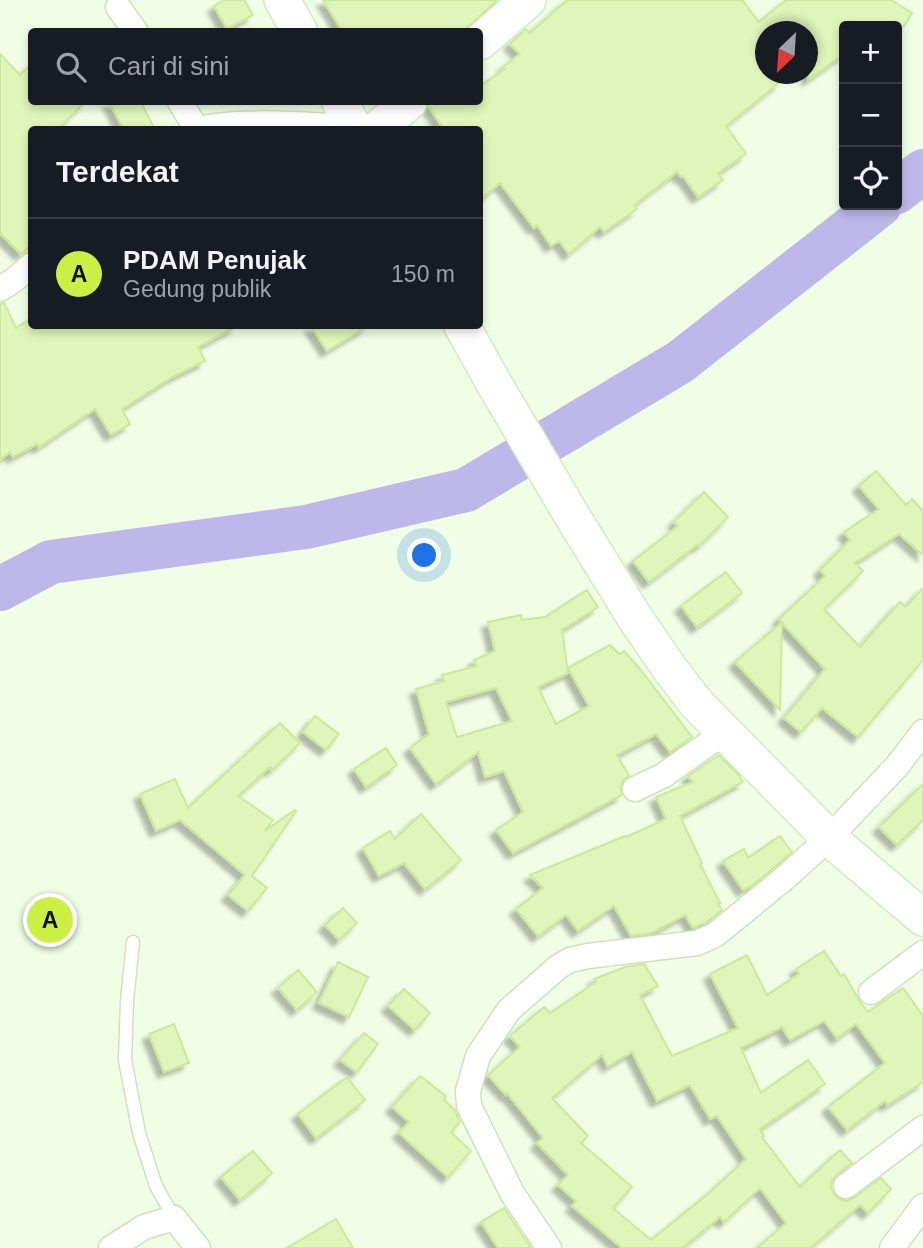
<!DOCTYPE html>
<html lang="id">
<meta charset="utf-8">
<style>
body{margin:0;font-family:Helvetica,sans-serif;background:#242831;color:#f1f3f6}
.controls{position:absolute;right:21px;top:21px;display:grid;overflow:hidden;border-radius:7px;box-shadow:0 4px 10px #0003}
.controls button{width:63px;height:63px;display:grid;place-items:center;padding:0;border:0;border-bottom:2px solid #363941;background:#171b24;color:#f1f3f6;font:35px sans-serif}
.compass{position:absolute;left:755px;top:21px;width:63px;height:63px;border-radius:50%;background:#171b24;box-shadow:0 4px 10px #0003;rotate:205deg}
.you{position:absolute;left:425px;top:556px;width:24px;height:24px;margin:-18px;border:5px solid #fff;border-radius:50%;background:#1a73e8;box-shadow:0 0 0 10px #1a73e833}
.badge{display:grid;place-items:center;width:46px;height:46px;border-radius:50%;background:#cbef42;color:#111;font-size:23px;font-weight:700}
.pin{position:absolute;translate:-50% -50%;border:4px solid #fff;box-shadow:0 2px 7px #0006}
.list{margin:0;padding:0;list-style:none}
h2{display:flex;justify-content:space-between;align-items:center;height:91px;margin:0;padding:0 28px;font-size:30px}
h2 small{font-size:23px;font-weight:400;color:#9ea1a6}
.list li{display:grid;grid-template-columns:46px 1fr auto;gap:21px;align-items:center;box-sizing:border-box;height:112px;padding:0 28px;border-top:2px solid #363941}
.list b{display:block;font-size:26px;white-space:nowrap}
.list p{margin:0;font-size:23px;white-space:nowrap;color:#9ea1a6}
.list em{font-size:23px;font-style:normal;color:#9ea1a6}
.icon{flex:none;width:38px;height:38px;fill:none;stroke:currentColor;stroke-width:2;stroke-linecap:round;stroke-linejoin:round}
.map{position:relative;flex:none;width:923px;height:1248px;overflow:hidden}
.search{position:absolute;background:#171b24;box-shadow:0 4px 10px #0003;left:28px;top:28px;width:455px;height:77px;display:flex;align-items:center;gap:18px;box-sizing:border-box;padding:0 24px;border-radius:7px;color:#9ea1a6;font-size:26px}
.panel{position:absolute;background:#171b24;box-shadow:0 4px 10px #0003;left:28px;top:126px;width:455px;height:203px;border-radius:7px}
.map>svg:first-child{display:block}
</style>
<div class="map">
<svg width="923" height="1248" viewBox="0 0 923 1248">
<defs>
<filter id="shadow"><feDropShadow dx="-6" dy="6" stdDeviation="2" flood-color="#0004"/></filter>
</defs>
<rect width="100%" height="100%" fill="#effee5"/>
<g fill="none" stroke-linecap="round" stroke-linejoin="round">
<!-- river -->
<g stroke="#beb7e9" stroke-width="44">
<polyline points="897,192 923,171"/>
<polyline points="0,589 51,562 306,527 466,490 680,362 880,205"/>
</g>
</g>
<!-- building -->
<g fill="#dff5ba" stroke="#cce99a" stroke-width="2" fill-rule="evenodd" filter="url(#shadow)">
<polygon points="224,0 244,0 253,15 227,29 214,6"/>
<polygon points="323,0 497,0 463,32 343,32"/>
<polygon points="567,0 742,0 759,22 786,0 891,0 912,13 904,26 844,26 844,54 808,80 808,32 766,32 766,74 773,74 780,82 726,126 746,154 718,173 723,180 698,197 683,176 681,177 677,172 634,205 637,209 604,232 600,227 569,254 559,241 551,246 537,225 534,228 500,183 480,200 480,130 444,130 428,105 429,102 480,102 480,86 505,69 503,67 520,54 510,44 526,29 530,33"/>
<polygon points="0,54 20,75 32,64 32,102 85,102 57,130 32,130 32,244 21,254 0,233"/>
<polygon points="109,102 141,102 155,130 124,130"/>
<polygon points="4,303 16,328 32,318 32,326 237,326 198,347 205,361 172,377 122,409 130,424 111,435 95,409 39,447 37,444 13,457 10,452 0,460 0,304"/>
<polygon points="311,326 368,326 327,351"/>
<polygon points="876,471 906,505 912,499 923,511 923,555 899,534 855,563 863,571 824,609 860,647 900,602 906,607 923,588 923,660 858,737 822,708 801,732 784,718 825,669 782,623 780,710 735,662 782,622 779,619 825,576 820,570 850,540 844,532 879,509 859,486"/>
<polygon points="704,492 728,517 699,546 697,545 649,582 633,561 678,526 674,522"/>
<polygon points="726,572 742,593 697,627 681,606"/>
<path d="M587,590L598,607L562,630L568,673L538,687L556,724L589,706L568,668L610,645L619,654L624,651L640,669L692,737L670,752L656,734L617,755L629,776L623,780L620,787L622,795L513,853L496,830L523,812L504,771L485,777L478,752L436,784L410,748L429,734L416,689L444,681L442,675L477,666L474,660L495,651L488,622L521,615L522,620L545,617ZM496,688L512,721L457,737L446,702Z"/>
<polygon points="315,716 339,734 326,750 303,732"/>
<polygon points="280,723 300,743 272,770 270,767 238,796 273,820 265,831 295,810 296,811 252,876 267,888 248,911 228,895 245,875 180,820 156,831 140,794 175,779 188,808"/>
<polygon points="386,748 397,765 366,787 354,769"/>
<polygon points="719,755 738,774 743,782 680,816 702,863 700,864 720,903 718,904 722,910 707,922 693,928 685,915 652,933 631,936 614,906 578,931 566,915 538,936 516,909 543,888 530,875 625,836 626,837 666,819 656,797 693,782 688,776"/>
<polygon points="923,784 923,820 897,845 879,827"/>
<polygon points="421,814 461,860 425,889 404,863 379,876 363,848 390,831 395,839"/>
<polygon points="780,836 792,852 753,885 743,890 723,861 744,849 748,858"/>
<polygon points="343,908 357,923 339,940 325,925"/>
<path d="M824,951L841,976L844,974L859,1000L868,1012L903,988L923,1016V1082L887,1105L885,1101L847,1130L828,1107L885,1063L856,1024L837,1038L824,1021L790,1040L782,1027L741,1048L761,1093L808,1060L825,1084L760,1129L764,1136L762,1137L800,1187L840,1150L852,1163L837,1174L832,1181L831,1188L835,1195L840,1199L847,1201L854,1198L881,1178L891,1189L868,1213L860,1205L810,1248H757L786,1223L760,1188L724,1222L720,1217L682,1248H622L572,1206L576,1201L558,1185L568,1175L537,1143L543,1138L507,1093L506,1095L488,1075L520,1047L510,1036L544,1007L550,1013L596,982L594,979L625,967L644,964L658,986L640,995L672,1056L738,1028L710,974L747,955L767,995L799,974L796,969ZM632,1052L657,1101L690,1085L710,1119L717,1116L746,1159L708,1194L651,1240L613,1208L632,1187L581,1143L588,1136L552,1098L602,1055L608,1066Z"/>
<polygon points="338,962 368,977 349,1017 319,1003"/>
<polygon points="298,970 317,992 297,1010 278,988"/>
<polygon points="404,989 430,1013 415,1030 388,1006"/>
<polygon points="174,1024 189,1063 164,1072 149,1034"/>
<polygon points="364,1033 378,1044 357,1072 340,1060"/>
<polygon points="420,1076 446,1096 444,1100 455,1110 460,1122 451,1132 471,1151 448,1177 399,1133 409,1122 392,1107"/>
<polygon points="347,1077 365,1100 316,1138 298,1114"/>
<polygon points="253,1151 272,1173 240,1200 221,1177"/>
<polygon points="504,1208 531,1248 498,1248 481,1222"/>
<polygon points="336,1219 353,1248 287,1248"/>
</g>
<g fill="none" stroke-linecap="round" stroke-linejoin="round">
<!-- lane casing -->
<g stroke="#d1e1bc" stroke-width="15">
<polyline id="lane" points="133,942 127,1001 125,1060 139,1133 156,1186 174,1218"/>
</g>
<!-- street casing -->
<g stroke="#d1e1bc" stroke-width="27">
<g id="street">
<polyline points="118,7 136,32"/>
<polyline points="180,102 196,128"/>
<path d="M194,130C208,126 223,125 238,124C277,122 315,125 355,128"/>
<polyline points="0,289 14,280 32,265"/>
<polyline points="635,789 664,775 725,732"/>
<polyline points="871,992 923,953"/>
<polyline points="846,1186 923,1128"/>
<polyline points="111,1248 144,1227 174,1218 198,1248"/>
<polyline points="549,1248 512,1193 469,1106 468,1091 478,1056 509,1010 558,967 570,960 588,956 697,943 715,935 786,877 829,838 897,766 923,732"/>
<polyline points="892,1248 923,1206"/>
</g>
</g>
<!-- secondary casing -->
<g stroke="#d7eabf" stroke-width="38">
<g id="secondary">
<polyline points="282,0 300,32"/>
<polyline points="480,42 528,0"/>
<polyline points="340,102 355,130"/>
<polyline points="376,130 409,102"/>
<polyline points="462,326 492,380 571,514 635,618 670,669 697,704 829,838 923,918"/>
</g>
</g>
<!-- lane -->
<use href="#lane" stroke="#fff" stroke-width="12"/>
<!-- street -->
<use href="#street" stroke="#fff" stroke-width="24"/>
<!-- secondary -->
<use href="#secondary" stroke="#fff" stroke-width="35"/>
</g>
</svg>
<div class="controls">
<button>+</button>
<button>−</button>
<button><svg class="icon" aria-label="locate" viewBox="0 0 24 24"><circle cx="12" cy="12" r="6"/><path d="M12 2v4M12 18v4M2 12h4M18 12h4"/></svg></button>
</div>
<svg class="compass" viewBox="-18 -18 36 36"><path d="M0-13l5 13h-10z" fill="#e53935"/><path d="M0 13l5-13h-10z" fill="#9ea1a6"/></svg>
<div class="you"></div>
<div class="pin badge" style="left:50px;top:920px">A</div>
<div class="search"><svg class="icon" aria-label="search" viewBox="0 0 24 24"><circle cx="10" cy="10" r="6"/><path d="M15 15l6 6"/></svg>Cari di sini</div>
<section class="panel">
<h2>Terdekat<small></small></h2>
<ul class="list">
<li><span class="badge">A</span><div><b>PDAM Penujak</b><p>Gedung publik</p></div><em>150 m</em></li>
</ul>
</section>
</div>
